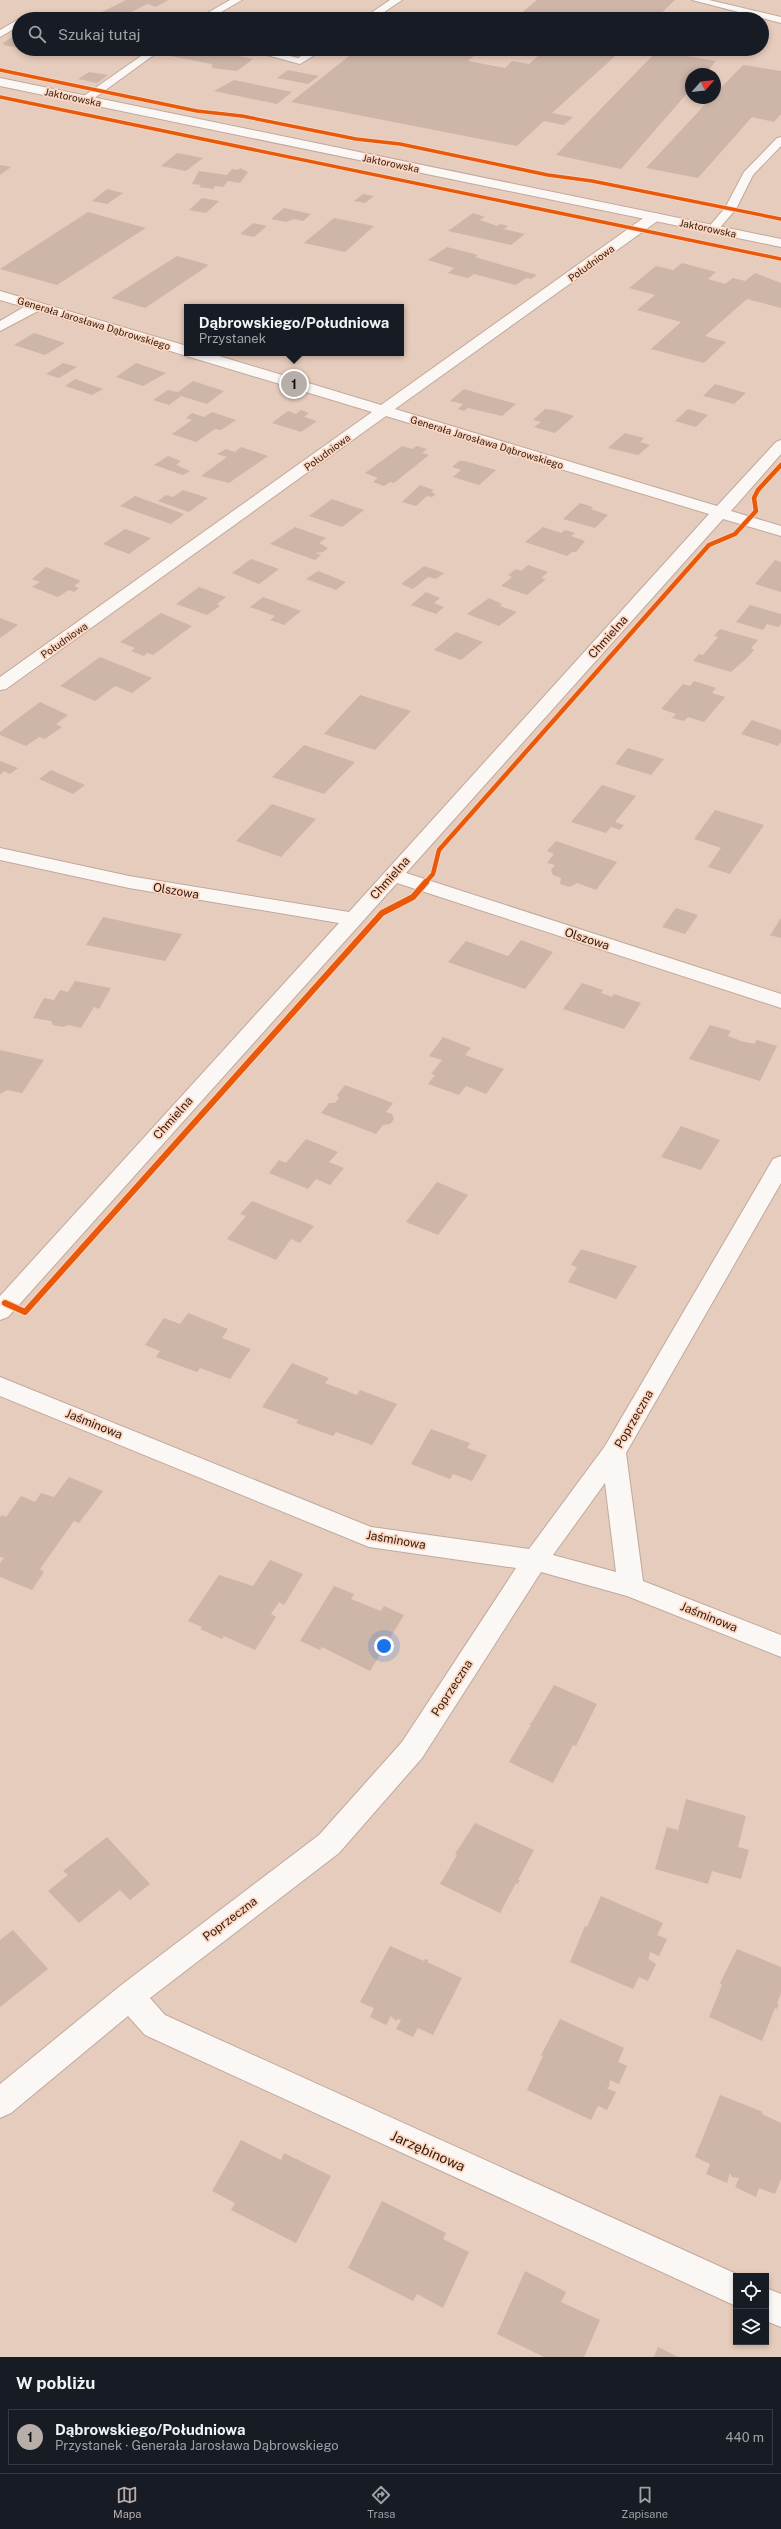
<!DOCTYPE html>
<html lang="pl">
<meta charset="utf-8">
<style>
body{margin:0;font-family:"Public Sans",sans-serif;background:#20242c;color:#f1f3f6}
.controls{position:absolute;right:12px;bottom:12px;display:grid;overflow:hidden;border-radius:0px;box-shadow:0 2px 6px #0003}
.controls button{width:36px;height:36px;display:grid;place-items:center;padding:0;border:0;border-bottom:1px solid #363941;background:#171b24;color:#f1f3f6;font:20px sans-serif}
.compass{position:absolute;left:685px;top:68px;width:36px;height:36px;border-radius:50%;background:#171b24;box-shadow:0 2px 6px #0003;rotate:63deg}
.you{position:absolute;left:384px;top:1646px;width:14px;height:14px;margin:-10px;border:3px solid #fff;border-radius:50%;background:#1a73e8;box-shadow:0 0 0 6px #1a73e833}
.badge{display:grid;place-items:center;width:26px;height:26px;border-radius:50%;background:#b7ada9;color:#111;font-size:13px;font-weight:700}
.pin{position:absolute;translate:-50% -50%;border:2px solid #fff;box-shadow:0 1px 4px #0006}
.popup{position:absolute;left:184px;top:304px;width:220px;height:52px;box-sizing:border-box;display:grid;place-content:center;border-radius:0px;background:#171b24;filter:drop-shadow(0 1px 3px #0005);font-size:13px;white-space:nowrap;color:#9ea1a6}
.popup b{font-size:15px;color:#f1f3f6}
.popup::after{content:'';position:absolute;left:50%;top:100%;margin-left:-8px;border:8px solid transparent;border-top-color:#171b24}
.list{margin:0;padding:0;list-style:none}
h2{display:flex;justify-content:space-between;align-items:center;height:52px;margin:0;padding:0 16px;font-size:17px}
h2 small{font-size:13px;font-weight:400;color:#9ea1a6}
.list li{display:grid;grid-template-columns:26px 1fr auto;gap:12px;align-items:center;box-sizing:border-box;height:56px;margin:0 8px 8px;padding:0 8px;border:1px solid #363941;border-radius:0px}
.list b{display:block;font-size:15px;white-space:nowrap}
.list p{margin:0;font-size:13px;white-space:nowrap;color:#9ea1a6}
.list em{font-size:13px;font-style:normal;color:#9ea1a6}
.icon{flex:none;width:22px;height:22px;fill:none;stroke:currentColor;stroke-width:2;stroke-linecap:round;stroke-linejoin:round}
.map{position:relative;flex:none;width:781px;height:2357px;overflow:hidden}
.search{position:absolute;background:#171b24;box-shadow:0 2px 6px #0003;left:12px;right:12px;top:12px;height:44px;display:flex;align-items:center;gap:10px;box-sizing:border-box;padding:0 14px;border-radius:22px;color:#9ea1a6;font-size:15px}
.sheet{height:116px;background:#171b24}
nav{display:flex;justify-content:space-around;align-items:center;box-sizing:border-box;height:56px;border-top:1px solid #363941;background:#171b24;font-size:11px;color:#9ea1a6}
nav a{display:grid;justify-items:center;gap:2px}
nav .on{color:#b7ada9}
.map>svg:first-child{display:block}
</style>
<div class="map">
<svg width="781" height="2357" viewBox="0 0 781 2357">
<rect width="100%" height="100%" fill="#e6ccbc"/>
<!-- building -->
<g fill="#cdb5a8">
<polygon points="126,0 168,0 156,7 147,4 118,19 88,19"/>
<polygon points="537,0 675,0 655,19 514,19"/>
<polygon points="19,34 19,48 3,45 5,44 2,43"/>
<polygon points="167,49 202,49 253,59 237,71 212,68 212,64 160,54"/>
<polygon points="358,49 405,49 435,55 441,50 474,56 468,61 505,68 512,61 529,64 546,49 623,49 552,113 573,117 564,125 544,121 517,146 291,102"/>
<polygon points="657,51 716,61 705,74 691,74 691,89 621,169 556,155"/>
<polygon points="743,65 781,71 781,114 774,122 752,117 698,178 646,168 711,98 715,98 715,94"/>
<polygon points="288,70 319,76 308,84 277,78"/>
<polygon points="89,72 108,75 97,83 78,79"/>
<polygon points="234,80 292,92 277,104 214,91"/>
<polygon points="177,153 203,158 186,171 161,166"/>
<polygon points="0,165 11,167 0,175"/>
<polygon points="240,168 248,172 240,183 228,181 223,187 215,186 213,189 199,187 201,185 192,184 199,171 227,175 232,169 238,170"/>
<polygon points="107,189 123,193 107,204 92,201"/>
<polygon points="363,194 374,196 365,203 354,201"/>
<polygon points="202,198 219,201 206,213 189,210"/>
<polygon points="284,208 311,214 303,221 294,219 286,222 271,219"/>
<polygon points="88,212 146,228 57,285 0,269"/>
<polygon points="473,213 485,217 480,220 497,226 500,224 508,226 504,229 525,234 511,245 448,231"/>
<polygon points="334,218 374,226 345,252 304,243"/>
<polygon points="253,223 267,226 254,237 240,234"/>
<polygon points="447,247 478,255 475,257 537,275 531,279 526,278 516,285 474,274 468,278 448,273 454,268 428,260"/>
<polygon points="177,256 209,265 145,308 111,298"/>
<polygon points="682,263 716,272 708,279 725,284 733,278 745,281 755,273 781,283 781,308 747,299 705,336 726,342 704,363 651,349 681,322 637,310 655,295 629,288 656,266 673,270"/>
<polygon points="34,333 65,343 45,355 14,345"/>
<polygon points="63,363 77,367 59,378 46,374"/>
<polygon points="136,363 166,373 143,386 116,377"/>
<polygon points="75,379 103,389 92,395 65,386"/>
<polygon points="193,381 224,391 207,404 181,396 169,405 153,400 168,390 178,392"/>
<polygon points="715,384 746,393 734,404 703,396"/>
<polygon points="464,389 491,397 516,404 502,416 468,408 464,411 458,409 463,404 450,401"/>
<polygon points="545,409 554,410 574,416 555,433 534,427 541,422 533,420"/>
<polygon points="688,409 708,415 696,427 675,421"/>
<polygon points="301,410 309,413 304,417 317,421 301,432 272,423 288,411 296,414"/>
<polygon points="212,412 236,420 221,430 215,429 196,442 172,434 192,420 186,418 192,413 204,417"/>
<polygon points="625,433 644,438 640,442 650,445 638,455 608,448"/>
<polygon points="402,446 412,449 417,446 427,449 422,453 429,455 394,483 390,482 384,486 373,482 378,478 365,473"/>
<polygon points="241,447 268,456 229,483 201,476 227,457 217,454 226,449 235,452"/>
<polygon points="168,456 181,461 176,465 190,471 183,475 154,465"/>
<polygon points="459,461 465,461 496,470 479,485 453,477 461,470 452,467"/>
<polygon points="420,485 434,490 431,492 436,494 432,497 427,496 416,506 402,502"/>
<polygon points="183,490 208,498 189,512 158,501 166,495 173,497"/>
<polygon points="135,496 184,514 171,524 120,506"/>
<polygon points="332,499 364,510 342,527 309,516"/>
<polygon points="580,503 593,507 591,509 608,515 595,528 563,519"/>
<polygon points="295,527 326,538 319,543 328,548 323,552 315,553 321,555 315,560 270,544"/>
<polygon points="543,527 561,533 565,530 575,533 571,536 585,541 576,552 572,552 567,556 525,542"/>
<polygon points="125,529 151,538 129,554 103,544"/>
<polygon points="251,559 279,569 259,584 232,573"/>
<polygon points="775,560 781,562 781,592 755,584"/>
<polygon points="528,565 548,572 541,578 546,579 527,595 501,586 512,577 508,575 516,569 521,571"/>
<polygon points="424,566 444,573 436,579 428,577 413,589 401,584"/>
<polygon points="46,567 81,581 74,586 79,588 74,592 69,590 58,597 32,587 40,582 32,579"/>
<polygon points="318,571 346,582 336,590 306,579"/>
<polygon points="199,587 226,597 217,604 220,606 207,615 176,604"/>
<polygon points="426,592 440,598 434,603 444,607 436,614 411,605"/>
<polygon points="263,597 301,611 284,625 270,620 275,616 250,607"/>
<polygon points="489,598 502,604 500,606 517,612 499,626 467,614"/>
<polygon points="750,605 781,614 781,624 778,627 767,624 763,630 736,622"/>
<polygon points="161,613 192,626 153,655 147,653 144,656 131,651 135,648 120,642"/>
<polygon points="0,618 18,625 0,638"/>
<polygon points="720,629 758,640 751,648 754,650 748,657 731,672 693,661 699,654 703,655 718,637 714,636"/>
<polygon points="456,632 483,642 461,660 434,650"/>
<polygon points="100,657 135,671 152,678 132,693 115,686 95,701 60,686"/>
<polygon points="694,681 716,688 712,693 725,697 704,722 688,717 684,721 672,718 676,714 661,709 683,684 690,686"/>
<polygon points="360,695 411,711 375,750 324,734"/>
<polygon points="40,702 68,715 56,724 62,727 45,739 39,737 26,746 0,735 0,732"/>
<polygon points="752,720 781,730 781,742 778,746 741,734"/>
<polygon points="304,745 355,762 324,794 272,777"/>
<polygon points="628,748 664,759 651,775 615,764"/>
<polygon points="0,761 18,768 10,774 4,771 0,775"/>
<polygon points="51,770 85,785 73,794 39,779"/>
<polygon points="602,785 636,796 615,822 624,825 620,830 611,827 606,833 571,822"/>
<polygon points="272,804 316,819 281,857 236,841"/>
<polygon points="715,810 764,825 730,874 708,867 721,848 694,839"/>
<polygon points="556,841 617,862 596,890 577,883 570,887 560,884 561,878 553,875 551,870 555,865 547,863 554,854 547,851"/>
<polygon points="676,908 698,915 685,934 662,927"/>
<polygon points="103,917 182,934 165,961 86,945"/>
<polygon points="781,918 781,938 769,935 771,934"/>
<polygon points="521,940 553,952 525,989 448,962 466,941 508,956"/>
<polygon points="75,981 111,988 99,1009 94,1007 81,1028 69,1025 63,1027 53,1025 51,1021 33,1018 44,998 54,1000 60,990 68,992"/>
<polygon points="582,983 603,990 601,993 612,997 614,994 641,1003 624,1029 563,1009"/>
<polygon points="710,1025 731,1031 728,1036 741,1041 754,1044 757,1040 777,1046 760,1081 689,1059"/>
<polygon points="443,1037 471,1048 465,1055 504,1069 486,1094 466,1086 459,1095 428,1084 435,1075 431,1074 442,1060 429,1056"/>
<polygon points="0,1050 44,1060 22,1093 7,1090 0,1094"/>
<polygon points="345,1085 393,1103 386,1112 392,1114 394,1119 390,1124 383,1125 376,1134 321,1113 329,1103 335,1103 339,1098 337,1095"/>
<polygon points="681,1126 720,1140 701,1170 661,1157"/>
<polygon points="306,1139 338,1152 329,1162 344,1168 330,1185 316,1179 308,1189 269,1173 279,1160 286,1163"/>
<polygon points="437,1182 468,1195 438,1235 406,1222"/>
<polygon points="252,1201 314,1226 300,1243 291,1239 276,1260 227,1239 246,1216 240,1214"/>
<polygon points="581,1249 637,1266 616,1299 568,1282 577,1267 571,1265"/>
<polygon points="188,1313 228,1329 222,1338 251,1349 230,1379 200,1368 197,1372 156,1357 160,1351 145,1345 164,1318 180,1324"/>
<polygon points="292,1363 329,1378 325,1383 357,1395 360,1390 397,1404 372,1445 336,1432 333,1436 296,1423 298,1420 262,1407"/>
<polygon points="431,1429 470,1443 467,1448 487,1455 472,1481 453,1474 450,1479 411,1464"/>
<polygon points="69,1477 103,1491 79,1523 74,1521 40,1569 44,1572 32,1590 0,1577 0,1563 4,1558 0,1557 0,1517 2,1515 6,1517 21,1496 35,1502 41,1493 54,1497"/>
<polygon points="270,1560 303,1574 284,1605 279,1602 271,1614 276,1617 255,1650 224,1636 222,1639 200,1629 202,1627 188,1621 219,1575 253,1586"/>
<polygon points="334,1586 354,1594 351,1599 381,1611 384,1606 404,1615 370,1671 322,1647 320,1650 300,1641"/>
<polygon points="554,1685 597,1704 576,1746 573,1745 553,1783 509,1762 531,1725 529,1724 532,1722"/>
<polygon points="686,1799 746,1816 738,1847 749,1850 741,1879 712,1871 708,1884 655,1869 667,1827 678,1830"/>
<polygon points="475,1823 534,1850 518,1880 520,1880 518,1884 516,1883 500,1913 440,1884 457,1855 455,1854"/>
<polygon points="107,1837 150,1884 130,1900 120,1890 79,1923 48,1891 68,1875 63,1871"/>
<polygon points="601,1896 663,1923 657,1935 667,1939 659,1956 650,1952 649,1959 647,1958 656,1964 648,1981 639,1977 633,1989 570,1962 585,1926 587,1927"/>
<polygon points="13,1930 48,1969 0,2007 0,1940"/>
<polygon points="390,1946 424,1961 425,1959 429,1960 427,1962 462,1978 433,2035 418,2028 413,2037 396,2029 401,2020 398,2019 396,2021 391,2016 386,2025 370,2017 374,2008 360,2002"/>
<polygon points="737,1949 781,1967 781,1993 777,2004 779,2005 777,2009 775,2008 762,2041 709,2017 722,1985 720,1983"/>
<polygon points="560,2019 624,2048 618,2062 627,2066 619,2084 610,2080 609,2087 606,2088 616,2092 607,2110 598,2106 591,2120 527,2090 543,2056 541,2055"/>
<polygon points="720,2095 763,2112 762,2114 781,2123 781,2179 775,2194 759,2188 756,2197 735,2187 739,2178 732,2177 730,2173 727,2183 706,2174 710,2164 695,2157"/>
<polygon points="241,2140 281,2160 284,2153 331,2176 296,2243 231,2210 235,2203 212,2191"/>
<polygon points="382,2201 446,2233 443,2239 469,2252 443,2308 417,2294 413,2301 348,2268"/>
<polygon points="525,2271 566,2292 561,2302 600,2320 584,2357 544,2357 497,2334"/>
<polygon points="658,2347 678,2357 654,2357"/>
</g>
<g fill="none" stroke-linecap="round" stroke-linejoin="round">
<!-- service casing -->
<g stroke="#c0a99c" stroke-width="2">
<g id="service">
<polygon points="230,0 242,0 209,19 197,19"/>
<polygon points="390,0 402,0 374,19 362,19"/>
<polygon points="692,0 709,0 781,17 781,23"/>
<polygon points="19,19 19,26 0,37 0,30"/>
<polygon points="151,49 162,49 89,102 81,102 81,98"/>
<polygon points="245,49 262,49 298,58 312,49 324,49 300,64"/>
<polygon points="781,137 781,146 753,175 736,209 717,231 709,231 707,229 725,208 744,172 777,138"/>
</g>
</g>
<!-- minor casing -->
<g stroke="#c0a99c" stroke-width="2">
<g id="minor">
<polygon points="654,213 659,214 661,217 659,220 395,409 717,506 776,442 781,440 781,454 731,511 781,526 781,536 723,519 406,873 781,994 781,1008 397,883 8,1317 0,1320 0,1296 339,923 129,888 0,860 0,848 129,876 349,912 709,514 386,416 6,689 0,690 0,677 372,412 38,311 0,331 0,321 24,307 0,300 0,291 187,346 187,353 209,353 381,405 649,214"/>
<path d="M781,1156V1183L626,1453L643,1581L781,1635V1657L627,1596L541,1572L422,1758L339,1853L150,1998L165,2015L741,2276H736V2306L145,2035L128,2016L11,2113L0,2118V2084L120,1986L319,1835L402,1742L516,1568L369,1547L0,1396V1377L371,1527L529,1549L605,1446L773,1159ZM605,1483L616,1572L553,1555Z"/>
<polygon points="766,2288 781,2294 781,2327 766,2321"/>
</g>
</g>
<!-- secondary casing -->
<g stroke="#c0a99c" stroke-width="2">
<polygon id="secondary" points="0,78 781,239 781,247 0,86"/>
</g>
<!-- service -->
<use href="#service" fill="#fbf7f5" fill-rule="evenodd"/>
<!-- minor -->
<use href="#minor" fill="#fbf7f5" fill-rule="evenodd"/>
<!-- secondary -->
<use href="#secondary" fill="#fbf7f5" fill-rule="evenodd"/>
<!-- cycleway-far2 casing -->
<g stroke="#fdd7c2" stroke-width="5">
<g id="cycleway-far2">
<polyline points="0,70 197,111 242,116 356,139 400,144 548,175 592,181 781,219"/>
<polyline points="0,97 781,259"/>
</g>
</g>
<!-- cycleway-far1 casing -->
<g stroke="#fdd7c2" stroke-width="6">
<polyline id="cycleway-far1" points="425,883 433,874 439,850 709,545 735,534 756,511 754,498 758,490 781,465"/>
</g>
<!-- cycleway casing -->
<g stroke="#fdd7c2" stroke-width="8">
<polyline id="cycleway" points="5,1303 25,1312 382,913 413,897 426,882"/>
</g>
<!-- cycleway-far2 -->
<use href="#cycleway-far2" stroke="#e8590c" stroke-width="3.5"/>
<!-- cycleway-far1 -->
<use href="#cycleway-far1" stroke="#e8590c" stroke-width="4.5"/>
<!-- cycleway -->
<use href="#cycleway" stroke="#e8590c" stroke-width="6"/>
</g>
<g text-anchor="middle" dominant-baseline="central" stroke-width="3.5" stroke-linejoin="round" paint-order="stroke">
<!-- far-street labels -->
<g font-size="10" fill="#301a0d" stroke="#fdd7c2">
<text transform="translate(73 97) rotate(12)">Jaktorowska</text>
<text transform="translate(391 163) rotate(12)">Jaktorowska</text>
<text transform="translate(708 228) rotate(12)">Jaktorowska</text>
<text transform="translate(591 263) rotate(-36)">Południowa</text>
<text transform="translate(94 323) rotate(17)">Generała Jarosława Dąbrowskiego</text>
<text transform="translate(487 442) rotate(17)">Generała Jarosława Dąbrowskiego</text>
<text transform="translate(327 452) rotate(-36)">Południowa</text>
<text transform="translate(64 640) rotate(-35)">Południowa</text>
</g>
<!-- street labels -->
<g font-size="12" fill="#301a0d" stroke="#fdd7c2">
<text transform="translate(608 637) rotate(-48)">Chmielna</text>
<text transform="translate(390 878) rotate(-48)">Chmielna</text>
<text transform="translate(176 891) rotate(10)">Olszowa</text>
<text transform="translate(587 939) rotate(18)">Olszowa</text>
<text transform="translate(173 1118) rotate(-48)">Chmielna</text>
<text transform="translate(634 1419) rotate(-60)">Poprzeczna</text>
<text transform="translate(94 1424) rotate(22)">Jaśminowa</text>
<text transform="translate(396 1540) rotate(10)">Jaśminowa</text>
<text transform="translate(709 1617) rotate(22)">Jaśminowa</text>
<text transform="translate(452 1688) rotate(-57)">Poprzeczna</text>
<text transform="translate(230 1919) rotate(-37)">Poprzeczna</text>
</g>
<!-- near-street labels -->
<g font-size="14" fill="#301a0d" stroke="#fdd7c2">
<text transform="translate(428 2151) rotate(24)">Jarzębinowa</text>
</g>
</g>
</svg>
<div class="controls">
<button><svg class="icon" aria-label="locate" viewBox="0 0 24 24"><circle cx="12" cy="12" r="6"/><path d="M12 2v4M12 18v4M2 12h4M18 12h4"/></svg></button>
<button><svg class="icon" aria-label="layers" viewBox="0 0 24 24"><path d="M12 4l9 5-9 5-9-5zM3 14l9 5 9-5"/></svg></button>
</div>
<svg class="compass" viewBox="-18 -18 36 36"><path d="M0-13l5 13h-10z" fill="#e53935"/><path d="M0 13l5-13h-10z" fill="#9ea1a6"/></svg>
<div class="you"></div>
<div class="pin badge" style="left:294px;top:384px">1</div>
<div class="popup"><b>Dąbrowskiego/Południowa</b>Przystanek</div>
<div class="search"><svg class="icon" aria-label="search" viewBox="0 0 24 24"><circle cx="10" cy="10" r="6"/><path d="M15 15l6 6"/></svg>Szukaj tutaj</div>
</div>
<section class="sheet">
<h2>W pobliżu<small></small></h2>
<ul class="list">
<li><span class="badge">1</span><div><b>Dąbrowskiego/Południowa</b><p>Przystanek · Generała Jarosława Dąbrowskiego</p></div><em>440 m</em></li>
</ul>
</section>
<nav>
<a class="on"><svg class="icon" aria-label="map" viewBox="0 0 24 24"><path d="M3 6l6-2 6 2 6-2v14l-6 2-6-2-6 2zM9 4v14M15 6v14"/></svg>Mapa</a>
<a><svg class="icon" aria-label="directions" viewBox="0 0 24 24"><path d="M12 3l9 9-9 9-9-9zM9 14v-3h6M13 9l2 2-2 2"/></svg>Trasa</a>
<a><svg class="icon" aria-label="saved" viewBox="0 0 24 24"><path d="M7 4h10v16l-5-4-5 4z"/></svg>Zapisane</a>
</nav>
